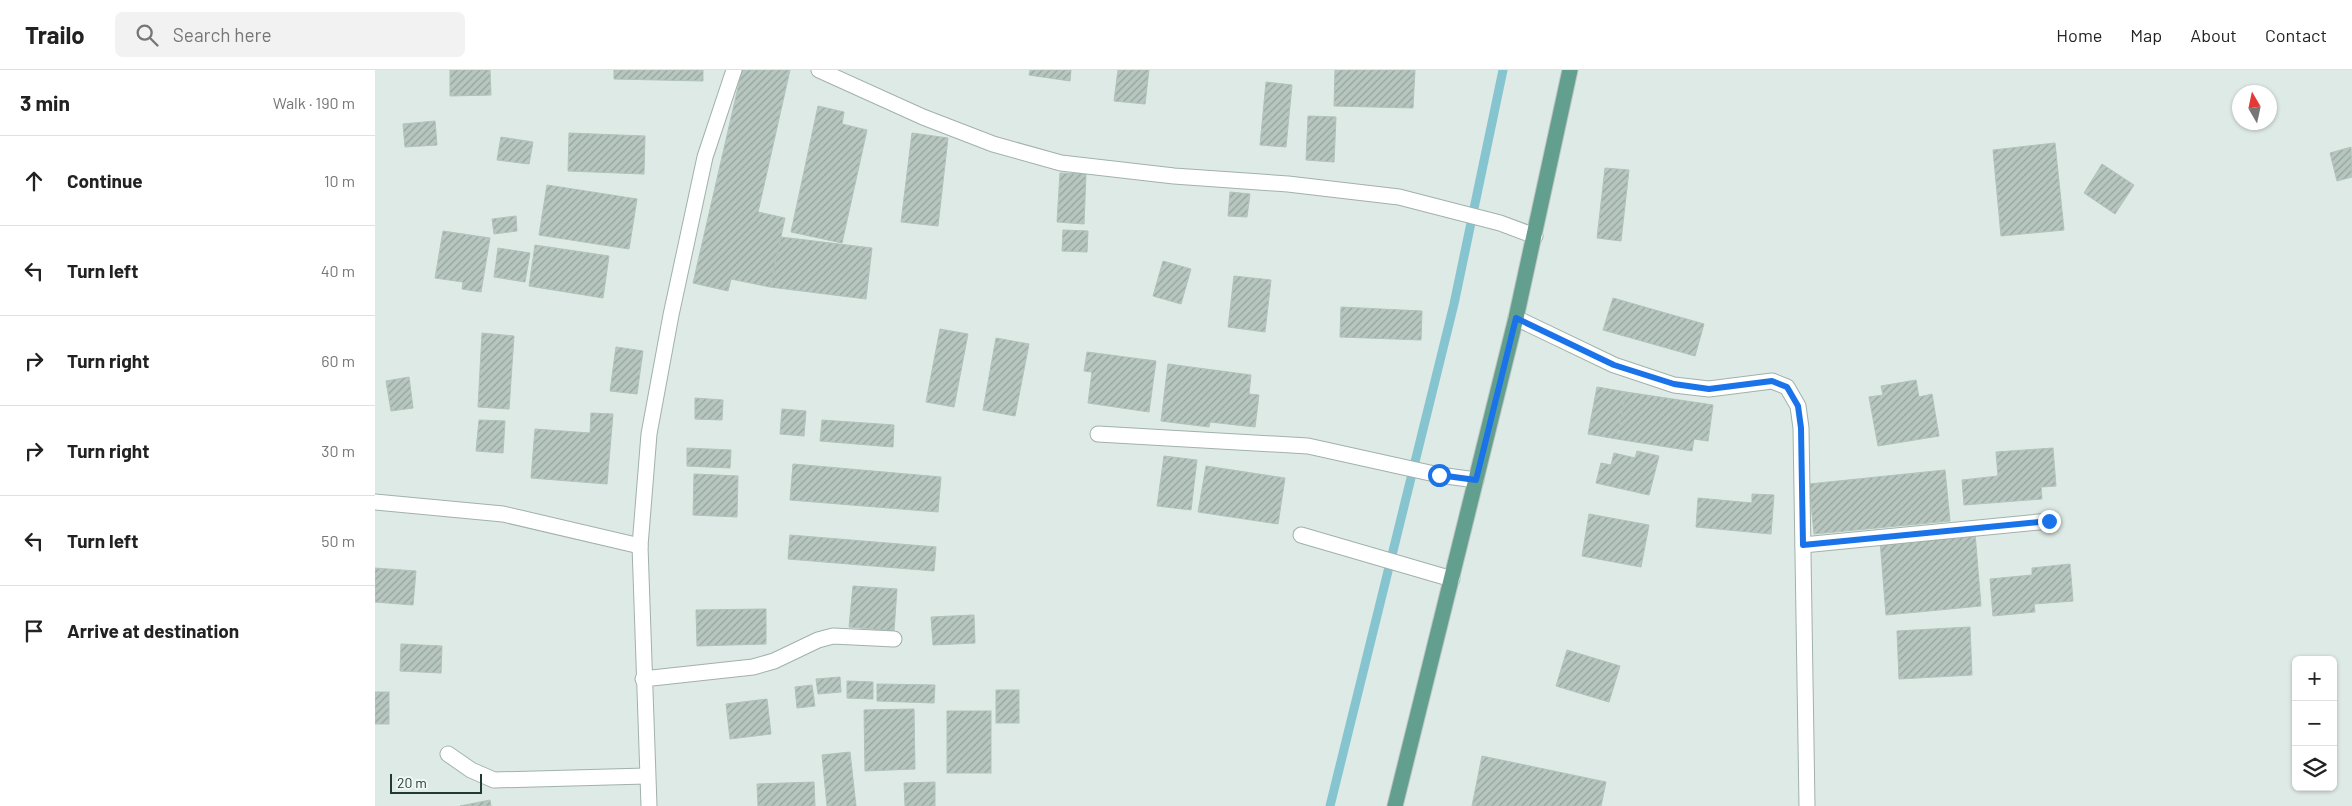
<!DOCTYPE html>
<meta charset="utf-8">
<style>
body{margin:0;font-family:Barlow,sans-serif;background:#f2f2f2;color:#222}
.controls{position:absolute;right:15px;bottom:15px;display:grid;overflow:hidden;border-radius:8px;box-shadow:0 1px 4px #0004}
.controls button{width:45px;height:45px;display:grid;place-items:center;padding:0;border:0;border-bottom:1px solid #e0e0e0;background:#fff;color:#222;font:25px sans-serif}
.compass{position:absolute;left:1857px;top:15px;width:45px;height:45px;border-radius:50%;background:#fff;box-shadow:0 1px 4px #0004;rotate:351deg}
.scale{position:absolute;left:15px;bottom:12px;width:92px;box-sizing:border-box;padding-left:5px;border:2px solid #203932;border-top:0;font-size:14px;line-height:18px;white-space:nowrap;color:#203932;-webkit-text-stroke:4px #eff7f2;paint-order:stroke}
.stop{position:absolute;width:15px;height:15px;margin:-11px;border:4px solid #1a73e8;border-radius:50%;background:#fff}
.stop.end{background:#1a73e8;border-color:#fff;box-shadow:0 1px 5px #0008}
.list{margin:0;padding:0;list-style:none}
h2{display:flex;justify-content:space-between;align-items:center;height:65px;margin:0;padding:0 20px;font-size:21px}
h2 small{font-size:16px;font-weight:400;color:#767676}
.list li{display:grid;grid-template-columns:32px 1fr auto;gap:15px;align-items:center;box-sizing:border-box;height:90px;padding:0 20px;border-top:1px solid #e0e0e0}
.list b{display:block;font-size:19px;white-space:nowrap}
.list em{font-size:16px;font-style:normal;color:#767676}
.icon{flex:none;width:28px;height:28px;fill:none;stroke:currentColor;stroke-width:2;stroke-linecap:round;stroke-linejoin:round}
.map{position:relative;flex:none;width:1977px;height:736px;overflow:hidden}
header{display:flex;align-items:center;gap:30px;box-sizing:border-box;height:70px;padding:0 25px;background:#fff;border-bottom:1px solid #e0e0e0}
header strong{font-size:24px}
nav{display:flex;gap:28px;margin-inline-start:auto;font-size:18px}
.search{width:350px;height:45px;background:#f2f2f2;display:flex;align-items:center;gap:12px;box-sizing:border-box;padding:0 18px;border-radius:8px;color:#767676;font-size:19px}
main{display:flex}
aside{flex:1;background:#fff}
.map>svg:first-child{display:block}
</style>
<header>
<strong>Trailo</strong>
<div class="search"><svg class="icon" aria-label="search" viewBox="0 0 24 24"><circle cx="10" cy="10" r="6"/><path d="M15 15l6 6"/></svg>Search here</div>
<nav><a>Home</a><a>Map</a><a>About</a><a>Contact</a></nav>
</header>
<main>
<aside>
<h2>3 min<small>Walk · 190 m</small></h2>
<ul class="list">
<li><svg class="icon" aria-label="ahead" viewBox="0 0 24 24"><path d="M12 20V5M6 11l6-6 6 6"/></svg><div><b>Continue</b></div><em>10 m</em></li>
<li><svg class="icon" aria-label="left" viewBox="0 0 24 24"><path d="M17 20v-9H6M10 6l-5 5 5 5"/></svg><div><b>Turn left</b></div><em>40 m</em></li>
<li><svg class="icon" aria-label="right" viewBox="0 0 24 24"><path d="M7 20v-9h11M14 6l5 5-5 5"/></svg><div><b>Turn right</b></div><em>60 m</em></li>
<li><svg class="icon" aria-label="right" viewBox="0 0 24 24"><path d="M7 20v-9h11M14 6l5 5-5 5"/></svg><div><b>Turn right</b></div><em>30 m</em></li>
<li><svg class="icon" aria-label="left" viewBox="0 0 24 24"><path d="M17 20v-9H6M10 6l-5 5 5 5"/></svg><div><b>Turn left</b></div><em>50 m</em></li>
<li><svg class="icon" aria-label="arrive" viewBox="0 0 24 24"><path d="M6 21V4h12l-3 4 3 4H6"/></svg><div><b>Arrive at destination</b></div></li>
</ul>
</aside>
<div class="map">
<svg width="1977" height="736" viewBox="0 0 1977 736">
<defs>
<pattern id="building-hatch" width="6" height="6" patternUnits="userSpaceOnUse" patternTransform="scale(1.25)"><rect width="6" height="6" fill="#b7c7c0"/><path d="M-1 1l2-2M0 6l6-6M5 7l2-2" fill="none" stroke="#94a39d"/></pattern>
</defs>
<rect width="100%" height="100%" fill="#deeae5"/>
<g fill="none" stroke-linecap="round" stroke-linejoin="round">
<!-- stream -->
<polyline stroke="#86c5cf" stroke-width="9" points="955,736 1079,234 1128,0"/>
</g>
<!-- building -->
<g fill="url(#building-hatch)" stroke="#b1c3bb">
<polygon points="75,0 115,0 116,25 75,26"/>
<polygon points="239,0 328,0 328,11 239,9"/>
<polygon points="367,0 415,0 383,142 410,148 395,217 356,209 353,221 318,213"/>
<polygon points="655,0 696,0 695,11 654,5"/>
<polygon points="743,0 774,0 770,34 739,31"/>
<polygon points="960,0 1040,0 1038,38 959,36"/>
<polygon points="891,12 917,15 911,77 885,75"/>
<polygon points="443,36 469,42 467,54 492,60 467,173 416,162"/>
<polygon points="933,46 961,47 959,92 931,90"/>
<polygon points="60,51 62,75 30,77 28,54"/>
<polygon points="194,63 270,66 269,104 193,101"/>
<polygon points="537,63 573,68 563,156 526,152"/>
<polygon points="126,67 158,72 154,94 122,90"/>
<polygon points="1680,73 1689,160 1626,166 1618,80"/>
<polygon points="1976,77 1977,107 1962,111 1955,83"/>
<polygon points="1727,94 1759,115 1740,144 1709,123"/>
<polygon points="1230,98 1254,100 1246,171 1222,168"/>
<polygon points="685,103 711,104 709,154 682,152"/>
<polygon points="172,115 262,129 254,179 164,165"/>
<polygon points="855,122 875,124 872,147 853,146"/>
<polygon points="141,146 142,161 119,164 117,149"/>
<polygon points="688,160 713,161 712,182 687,181"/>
<polygon points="68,161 115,168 106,222 87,219 88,212 60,208"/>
<polygon points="406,167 497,178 491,229 395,217"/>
<polygon points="160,175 234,186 228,228 154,216"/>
<polygon points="123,178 155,183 150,212 119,207"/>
<polygon points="788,191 816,199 806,234 778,226"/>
<polygon points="859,206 896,210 890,262 853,257"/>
<polygon points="1238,228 1329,254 1320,286 1228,260"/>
<polygon points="966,237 1047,241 1046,270 965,267"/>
<polygon points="565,259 593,264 579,337 551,332"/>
<polygon points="107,263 139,266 134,339 103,337"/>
<polygon points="621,268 654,274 640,346 608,340"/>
<polygon points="241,277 268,281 262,324 235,321"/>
<polygon points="712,282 781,291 774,342 713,333 717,302 709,301"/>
<polygon points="793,294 876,305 874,324 884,325 880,357 835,352 834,357 786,351"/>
<polygon points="34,307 38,338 16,341 11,311"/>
<polygon points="1541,310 1544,327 1557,324 1564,366 1503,376 1494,327 1508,325 1506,316"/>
<polygon points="1222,317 1251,322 1242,369 1213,364"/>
<polygon points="1251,322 1338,335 1333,371 1319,369 1317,381 1242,369"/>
<polygon points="320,328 348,330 347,350 320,349"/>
<polygon points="407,339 431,341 429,366 405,364"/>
<polygon points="216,343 238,344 232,414 156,408 160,359 215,363"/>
<polygon points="104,350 130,351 128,383 101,381"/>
<polygon points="447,350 519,355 518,377 445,371"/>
<polygon points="312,378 356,380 355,398 312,396"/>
<polygon points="1678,378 1681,416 1666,417 1667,429 1589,435 1587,410 1623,406 1621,382"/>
<polygon points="1262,381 1284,386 1274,425 1221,413 1226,393 1236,395 1239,383 1260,388"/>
<polygon points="789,386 822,390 816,440 782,436"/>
<polygon points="418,394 566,407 563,442 415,430"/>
<polygon points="831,396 910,408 903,454 823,442"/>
<polygon points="1570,400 1575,451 1439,464 1434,414"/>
<polygon points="319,404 363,406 362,447 318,445"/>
<polygon points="1377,424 1399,425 1396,464 1321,457 1323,428 1377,433"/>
<polygon points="1214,444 1274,455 1266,497 1207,486"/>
<polygon points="1600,463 1606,536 1511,545 1505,471"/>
<polygon points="415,465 561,477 559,501 413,489"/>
<polygon points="1695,494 1698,531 1659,534 1660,542 1618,546 1615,509 1657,505 1657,498"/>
<polygon points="0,498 41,501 38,535 0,532"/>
<polygon points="478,516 522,519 519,561 474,557"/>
<polygon points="391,539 391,574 322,576 321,540"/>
<polygon points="599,545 600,573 558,575 556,547"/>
<polygon points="1595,557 1597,605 1524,609 1522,561"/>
<polygon points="26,574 67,576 66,603 25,601"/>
<polygon points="1192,580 1245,596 1234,632 1181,616"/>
<polygon points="465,607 466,622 443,624 441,609"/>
<polygon points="472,611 498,612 498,629 472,628"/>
<polygon points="502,614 560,615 559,633 502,631"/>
<polygon points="437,615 440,636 422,638 420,617"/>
<rect x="621" y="620" width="23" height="33"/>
<rect x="0" y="622" width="14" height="32"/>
<polygon points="392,629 396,664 355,669 351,634"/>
<polygon points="539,639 540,699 490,701 489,640"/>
<rect x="572" y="641" width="44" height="62"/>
<polygon points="475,682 481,736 452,736 447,685"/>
<polygon points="1107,686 1231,712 1226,736 1097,736"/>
<polygon points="439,712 440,736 383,736 382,714"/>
<polygon points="560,712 560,736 530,736 529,713"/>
<polygon points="115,730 116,736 85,736"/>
</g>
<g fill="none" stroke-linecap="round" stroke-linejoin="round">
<!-- minor casing -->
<g stroke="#a1b1ac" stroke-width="17">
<g id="minor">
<polyline points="444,0 548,47 618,74 686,93 799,106 913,114 1024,127 1125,153 1160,166"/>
<polyline points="1141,248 1239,295 1299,315 1334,319 1397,311 1412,317 1423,336 1426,358 1432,736"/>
<polyline points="723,364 933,376 1064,405 1101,410"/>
<polyline points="0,432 128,444 265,476"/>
<polyline points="926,465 1077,509"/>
<polyline points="1428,475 1674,451"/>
<polyline points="268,609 378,597 399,591 443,570 458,566 519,569"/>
<polyline points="73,684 96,700 119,710 271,706"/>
<polyline points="274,736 265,476 274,364 296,245 330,87 359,0"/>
</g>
</g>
<!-- major casing -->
<g stroke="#bcc4c2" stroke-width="17">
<polyline id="major" points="1020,736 1141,248 1195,0"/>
</g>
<!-- minor -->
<use href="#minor" stroke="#fff" stroke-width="15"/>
<!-- major -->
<use href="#major" stroke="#639f8f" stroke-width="15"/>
</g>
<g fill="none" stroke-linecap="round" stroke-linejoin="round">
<!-- route -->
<polyline stroke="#1a73e8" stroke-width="6" points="1064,405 1101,410 1141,248 1239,295 1299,314 1334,319 1397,311 1412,317 1423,336 1426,358 1428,475 1674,451"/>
</g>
</svg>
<div class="controls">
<button>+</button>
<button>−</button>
<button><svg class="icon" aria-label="layers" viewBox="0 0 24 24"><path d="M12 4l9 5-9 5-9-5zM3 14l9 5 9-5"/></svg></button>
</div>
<svg class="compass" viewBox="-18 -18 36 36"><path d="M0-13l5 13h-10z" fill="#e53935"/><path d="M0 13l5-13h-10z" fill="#767676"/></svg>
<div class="scale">20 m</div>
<div class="stop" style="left:1064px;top:405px"></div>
<div class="stop end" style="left:1674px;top:451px"></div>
</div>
</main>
